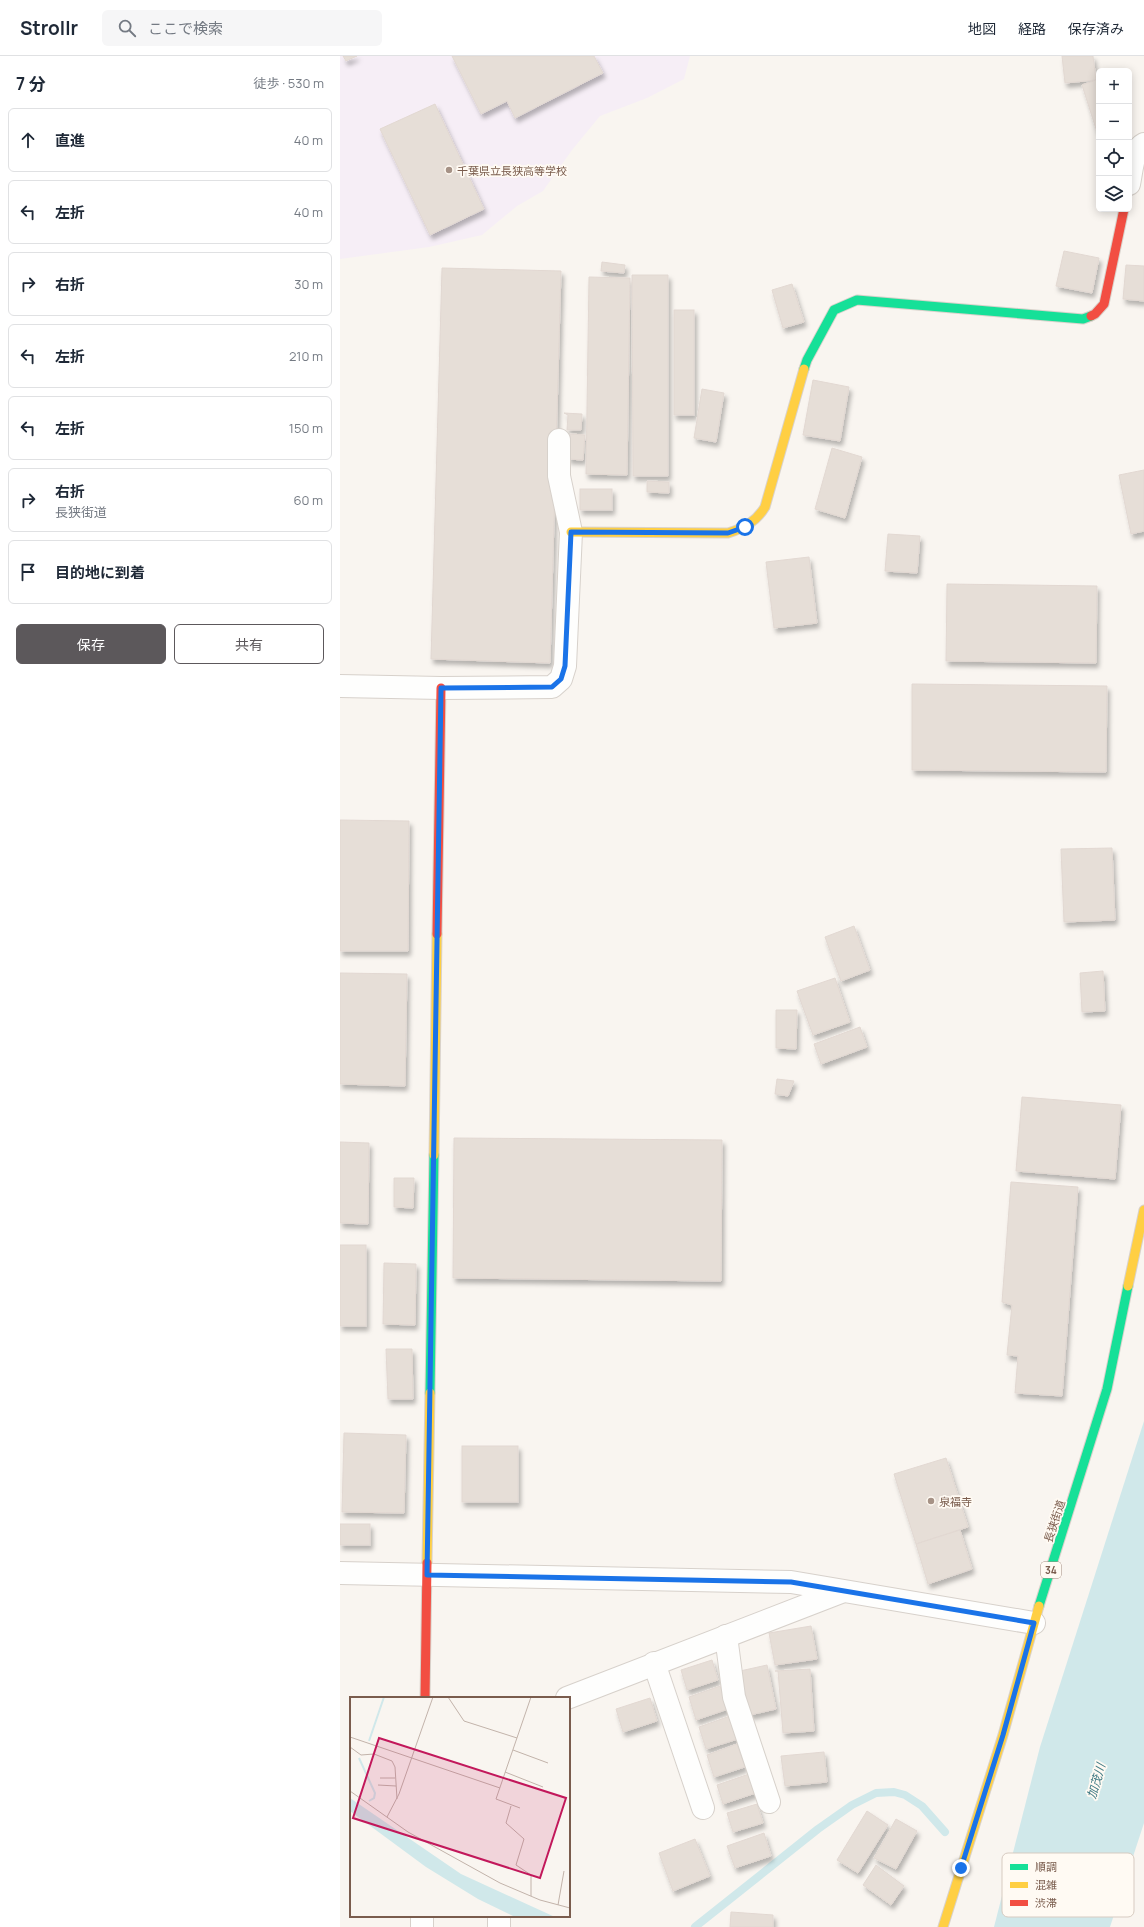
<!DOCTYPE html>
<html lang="ja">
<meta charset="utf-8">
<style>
body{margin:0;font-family:Manrope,"Noto Sans JP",sans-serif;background:#f6f6f7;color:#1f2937}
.controls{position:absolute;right:12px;top:12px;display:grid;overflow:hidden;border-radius:6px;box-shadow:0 2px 10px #0003}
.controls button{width:36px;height:36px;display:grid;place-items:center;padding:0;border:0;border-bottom:1px solid #e0e1e3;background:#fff;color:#1f2937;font:20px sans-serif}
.stop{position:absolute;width:12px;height:12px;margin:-9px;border:3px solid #1a73e8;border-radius:50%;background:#fff}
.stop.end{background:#1a73e8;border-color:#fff;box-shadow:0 1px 4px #0008}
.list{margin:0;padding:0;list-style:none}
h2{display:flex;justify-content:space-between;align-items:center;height:52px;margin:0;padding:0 16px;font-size:17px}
h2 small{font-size:13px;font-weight:400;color:#747a83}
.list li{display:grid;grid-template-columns:26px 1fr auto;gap:12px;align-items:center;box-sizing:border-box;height:64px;margin:0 8px 8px;padding:0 8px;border:1px solid #e0e1e3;border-radius:6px}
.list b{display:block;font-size:15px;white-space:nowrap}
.list p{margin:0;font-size:13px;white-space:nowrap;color:#747a83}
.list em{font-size:13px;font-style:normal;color:#747a83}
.actions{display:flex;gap:8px;padding:12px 16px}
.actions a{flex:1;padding:9px 0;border:1px solid #5c585b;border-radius:6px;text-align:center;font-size:14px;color:#5c585b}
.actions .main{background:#5c585b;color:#fff}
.icon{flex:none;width:22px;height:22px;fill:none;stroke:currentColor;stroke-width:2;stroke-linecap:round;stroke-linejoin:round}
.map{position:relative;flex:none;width:804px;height:1871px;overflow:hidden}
header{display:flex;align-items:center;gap:24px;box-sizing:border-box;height:56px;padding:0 20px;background:#fff;border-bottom:1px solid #e0e1e3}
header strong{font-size:19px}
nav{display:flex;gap:22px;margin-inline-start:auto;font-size:14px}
.search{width:280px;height:36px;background:#f6f6f7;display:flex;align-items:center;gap:10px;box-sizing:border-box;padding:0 14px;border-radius:6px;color:#747a83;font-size:15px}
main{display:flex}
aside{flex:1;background:#fff}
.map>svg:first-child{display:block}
</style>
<header>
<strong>Strollr</strong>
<div class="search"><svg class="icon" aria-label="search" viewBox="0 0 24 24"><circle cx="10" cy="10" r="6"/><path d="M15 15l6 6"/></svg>ここで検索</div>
<nav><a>地図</a><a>経路</a><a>保存済み</a></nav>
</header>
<main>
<aside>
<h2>7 分<small>徒歩 · 530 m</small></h2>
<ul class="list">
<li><svg class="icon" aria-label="ahead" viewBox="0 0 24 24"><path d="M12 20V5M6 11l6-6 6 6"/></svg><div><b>直進</b></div><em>40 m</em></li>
<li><svg class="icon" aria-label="left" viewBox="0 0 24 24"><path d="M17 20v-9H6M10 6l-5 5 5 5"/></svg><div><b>左折</b></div><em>40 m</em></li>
<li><svg class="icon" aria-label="right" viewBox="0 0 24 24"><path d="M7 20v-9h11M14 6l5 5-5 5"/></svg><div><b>右折</b></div><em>30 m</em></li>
<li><svg class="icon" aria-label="left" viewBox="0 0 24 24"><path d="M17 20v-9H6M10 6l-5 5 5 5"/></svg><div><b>左折</b></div><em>210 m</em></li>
<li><svg class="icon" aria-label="left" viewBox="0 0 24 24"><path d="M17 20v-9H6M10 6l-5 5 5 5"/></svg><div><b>左折</b></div><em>150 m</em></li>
<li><svg class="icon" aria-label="right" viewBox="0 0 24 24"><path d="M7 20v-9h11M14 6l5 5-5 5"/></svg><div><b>右折</b><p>長狭街道</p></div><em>60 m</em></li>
<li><svg class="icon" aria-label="arrive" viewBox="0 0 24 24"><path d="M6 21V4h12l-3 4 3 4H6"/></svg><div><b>目的地に到着</b></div></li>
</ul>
<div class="actions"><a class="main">保存</a><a>共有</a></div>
</aside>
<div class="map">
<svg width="804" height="1871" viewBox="0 0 804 1871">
<defs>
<filter id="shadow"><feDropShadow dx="2.5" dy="4.5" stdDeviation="2" flood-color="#0004"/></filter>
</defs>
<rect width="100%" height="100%" fill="#f9f5f0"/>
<!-- education -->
<polygon fill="#f6eef6" points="0,0 350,0 344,23 307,42 260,60 232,94 203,135 177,150 142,179 89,191 0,203"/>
<!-- water -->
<polygon fill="#d0e8ea" points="804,1365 804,1767 770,1871 654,1871 700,1691"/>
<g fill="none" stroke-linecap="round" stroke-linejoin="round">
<!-- stream -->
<polyline stroke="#d0e8ea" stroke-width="8" points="355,1871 478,1773 512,1749 536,1737 554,1736 565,1739 582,1750 605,1776"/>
</g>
<!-- building -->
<g fill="#e6ded7" stroke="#e2d8d2" filter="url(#shadow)">
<polygon points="3,0 17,0 6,5"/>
<polygon points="112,0 254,0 263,17 175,62 167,45 141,58"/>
<polygon points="722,0 753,0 756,24 725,27"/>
<polygon points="759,23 759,75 757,76 742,29"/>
<polygon points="95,48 144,153 90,179 40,73"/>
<polygon points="724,195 759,202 752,237 716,230"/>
<polygon points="262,206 285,209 284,217 261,215"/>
<polygon points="786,209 804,210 804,245 783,243"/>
<polygon points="102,212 221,215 210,607 91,603"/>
<polygon points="292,219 328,219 328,420 293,420"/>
<polygon points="249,221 290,222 287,419 246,418"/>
<polygon points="452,228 464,266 443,272 432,234"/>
<rect x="334" y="254" width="20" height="105"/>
<polygon points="473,324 509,331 500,385 463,379"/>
<polygon points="362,333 384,337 376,386 354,382"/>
<polygon points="224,357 242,358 241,374 227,374 228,359"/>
<polygon points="230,378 245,379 243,404 228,403"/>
<polygon points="492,392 522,401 505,462 475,453"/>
<polygon points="804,414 804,475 791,478 779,419"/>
<polygon points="307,425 329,426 329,437 307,436"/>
<rect x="240" y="433" width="32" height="21"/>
<polygon points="548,478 580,480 577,517 545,515"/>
<polygon points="469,501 477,567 434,572 426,506"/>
<polygon points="607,528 757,530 756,607 606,605"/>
<polygon points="572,628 767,630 766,716 572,714"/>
<polygon points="0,764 69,765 68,895 0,895"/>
<polygon points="772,792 775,864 724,866 721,793"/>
<polygon points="514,870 530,914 501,925 485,881"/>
<polygon points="763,915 765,955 742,956 740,917"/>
<polygon points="0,917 67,918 65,1030 0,1028"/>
<polygon points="495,922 510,966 473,979 457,935"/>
<polygon points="436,954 457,954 456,993 436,992"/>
<polygon points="520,971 527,991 481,1008 474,988"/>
<polygon points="437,1023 454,1025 448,1040 435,1038"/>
<polygon points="682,1041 781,1049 775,1123 676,1115"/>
<polygon points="114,1082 382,1084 381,1225 113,1222"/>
<polygon points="0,1086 29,1087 28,1168 0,1167"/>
<polygon points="54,1122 74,1122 73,1152 54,1151"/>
<polygon points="671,1126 738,1131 722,1340 675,1337 678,1300 667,1299 672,1249 662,1246"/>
<rect x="0" y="1189" width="26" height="81"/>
<polygon points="44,1207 76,1208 75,1269 43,1268"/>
<polygon points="46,1293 72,1293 73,1343 48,1343"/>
<polygon points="4,1377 66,1379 64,1457 2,1456"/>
<rect x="122" y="1390" width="56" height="56"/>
<polygon points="606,1402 628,1471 576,1488 554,1418"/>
<rect x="0" y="1468" width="30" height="21"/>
<polygon points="620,1474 632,1513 588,1528 576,1488"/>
<polygon points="471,1570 477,1603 435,1609 429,1577"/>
<polygon points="372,1604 378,1624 347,1634 341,1614"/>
<polygon points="427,1609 436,1653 410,1659 400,1615"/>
<polygon points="470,1613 474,1675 443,1677 438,1615 435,1615"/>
<polygon points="380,1630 388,1653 356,1664 349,1641"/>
<polygon points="310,1642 317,1665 283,1676 276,1653"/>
<polygon points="390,1660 398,1683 366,1693 359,1671"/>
<polygon points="397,1688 405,1711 374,1721 367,1699"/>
<polygon points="484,1696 487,1726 445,1730 441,1700"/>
<polygon points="409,1718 416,1737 383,1748 377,1729"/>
<polygon points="417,1748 423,1767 393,1776 387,1757"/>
<polygon points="527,1755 548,1769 518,1817 497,1804"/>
<polygon points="556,1763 577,1775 556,1813 534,1802"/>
<polygon points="424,1777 431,1800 395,1812 387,1790"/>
<polygon points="355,1783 370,1820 333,1835 319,1797"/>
<polygon points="536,1809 564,1830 551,1849 523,1829"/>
<polygon points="391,1856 433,1859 433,1871 390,1871"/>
</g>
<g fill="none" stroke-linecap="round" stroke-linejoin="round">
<!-- street casing -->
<g stroke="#d7d1cb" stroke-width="24">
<g id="street">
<path d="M789,128C792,115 792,94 804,88"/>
<polyline points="0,630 101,632 212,631 221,623 225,610 231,476 219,420 219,384"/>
<polyline points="0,1517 451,1526 694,1567"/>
<polyline points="386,1580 394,1641 429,1746"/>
<polyline points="314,1607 363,1752"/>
<polyline points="227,1642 501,1536"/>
<polyline points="82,1871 82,1860"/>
<polyline points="159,1871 159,1860"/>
</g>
</g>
<!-- fast casing -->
<g stroke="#d9d2cb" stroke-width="11">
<g id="fast">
<polyline points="464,313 467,304 494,254 517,244 743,263 751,260"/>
<polyline points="90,1337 94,1099"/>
<polyline points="699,1550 767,1333 788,1230"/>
</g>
</g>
<!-- slow casing -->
<g stroke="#d9d2cb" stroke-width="11">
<g id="slow">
<path d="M231,476L388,477C404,472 416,466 425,451L464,313"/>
<polyline points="94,1099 97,878"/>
<polyline points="788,1230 804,1154"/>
<polyline points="87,1507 90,1337"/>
<polyline points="603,1871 663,1679 699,1550"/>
</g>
</g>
<!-- jam casing -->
<g stroke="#d9d2cb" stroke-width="11">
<g id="jam">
<polyline points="751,260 755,258 764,248 784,153"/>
<polyline points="97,878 101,632"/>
<polyline points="85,1642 87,1507"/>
</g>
</g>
<!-- street -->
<use href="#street" stroke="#fefefd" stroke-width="22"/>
<!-- fast -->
<use href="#fast" stroke="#16e098" stroke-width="9"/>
<!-- slow -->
<use href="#slow" stroke="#ffcf43" stroke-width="9"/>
<!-- jam -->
<use href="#jam" stroke="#f24e42" stroke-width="9"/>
</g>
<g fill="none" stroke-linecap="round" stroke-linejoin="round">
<!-- route -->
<polyline stroke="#1a73e8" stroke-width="5" points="405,471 388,477 231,476 225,610 221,623 212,631 101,632 87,1519 451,1526 694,1567 663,1679 621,1812"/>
</g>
<!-- markers -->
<g fill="#a69286" stroke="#fffaf3" stroke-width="1.5">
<circle cx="109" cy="114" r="4"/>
<circle cx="591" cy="1445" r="4"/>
</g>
<g text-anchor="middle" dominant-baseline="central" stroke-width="3.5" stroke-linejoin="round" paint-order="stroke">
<!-- shield labels -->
<rect fill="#fffaf3" stroke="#a28b7f" stroke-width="1" x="701" y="1506" width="20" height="16" rx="3"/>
<g font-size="10" font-weight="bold" fill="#7a5c4d">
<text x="711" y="1514">34</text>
</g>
<!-- poi labels -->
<g font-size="11" fill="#7a5c4d" stroke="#fffaf3" text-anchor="start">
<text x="117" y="114">千葉県立長狭高等学校</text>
<text x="599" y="1445">泉福寺</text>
</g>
<!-- street labels -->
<g font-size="11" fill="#7a5c4d" stroke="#fffaf3">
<text transform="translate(714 1465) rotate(-72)">長狭街道</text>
</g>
<!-- water labels -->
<g font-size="12" font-style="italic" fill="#437c86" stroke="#fffaf3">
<text transform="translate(756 1725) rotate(-74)">加茂川</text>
</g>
</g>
<!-- overview -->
<g transform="translate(10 1641)">
<rect width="220" height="220" fill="#f9f5f0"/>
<path d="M0,101L111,177L205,220H165L128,202L76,170L0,114Z" fill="#d0e8ea"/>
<path fill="none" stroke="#d0e8ea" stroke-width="2" d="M19,44L34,0M9,61L25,96L24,101L19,104"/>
<path fill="none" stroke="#c2b3aa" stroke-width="1" d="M98,0L114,24L167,41M0,40L150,91M0,50L11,58L24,57L42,64L45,70L47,102M163,53L198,66M155,75L193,90M30,81H45M28,88L46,89M0,94L58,135L150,186L190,203L220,211M161,109L156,126L174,142L166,168L181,178V199M170,111L146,102L181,0M37,120L49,97L83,0M208,208L214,174"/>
<path fill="#c2185b" fill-opacity="0.15" stroke="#c2185b" stroke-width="2" d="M29,41L216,101L190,181L3,121Z"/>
<rect width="220" height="220" fill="none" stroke="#7a5c4d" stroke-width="2"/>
</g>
<!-- legend -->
<rect x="662" y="1797" width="132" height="64" rx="6" fill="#fffaf3" stroke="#d7cbc1" stroke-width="1"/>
<rect x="670" y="1808" width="18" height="6" fill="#16e098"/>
<rect x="670" y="1826" width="18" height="6" fill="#ffcf43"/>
<rect x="670" y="1844" width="18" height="6" fill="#f24e42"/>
<g font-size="11" fill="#7a5c4d">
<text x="695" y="1815">順調</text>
<text x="695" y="1833">混雑</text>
<text x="695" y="1851">渋滞</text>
</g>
</svg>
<div class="controls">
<button>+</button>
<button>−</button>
<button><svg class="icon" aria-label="locate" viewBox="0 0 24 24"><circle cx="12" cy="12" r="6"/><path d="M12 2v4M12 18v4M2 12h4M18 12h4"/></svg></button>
<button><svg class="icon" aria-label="layers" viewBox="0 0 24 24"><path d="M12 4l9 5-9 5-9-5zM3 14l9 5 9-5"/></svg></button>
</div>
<div class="stop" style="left:405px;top:471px"></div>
<div class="stop end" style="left:621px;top:1812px"></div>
</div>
</main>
